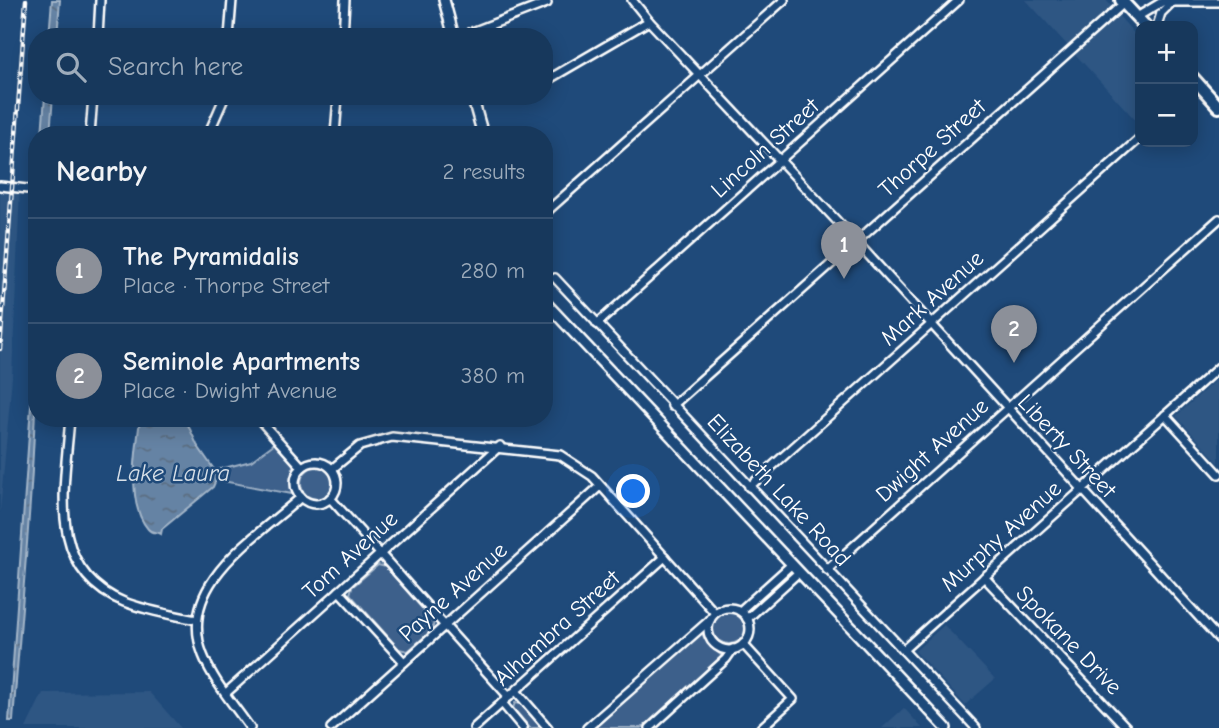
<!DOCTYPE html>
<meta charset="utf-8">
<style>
body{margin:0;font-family:"Comic Neue",sans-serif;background:#244365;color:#f1f3f6}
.controls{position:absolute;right:21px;top:21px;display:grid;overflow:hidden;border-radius:14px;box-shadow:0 4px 18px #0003}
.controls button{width:63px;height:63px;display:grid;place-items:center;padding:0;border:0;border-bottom:2px solid #365272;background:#17385c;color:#f1f3f6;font:35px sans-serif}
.you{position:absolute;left:634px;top:492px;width:24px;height:24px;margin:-18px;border:5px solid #fff;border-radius:50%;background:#1a73e8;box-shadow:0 0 0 10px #1a73e833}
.badge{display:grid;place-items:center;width:46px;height:46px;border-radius:50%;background:#8c9099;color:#fff;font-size:23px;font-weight:700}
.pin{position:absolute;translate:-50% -58px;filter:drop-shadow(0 2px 4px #0008)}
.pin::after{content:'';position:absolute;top:37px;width:24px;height:21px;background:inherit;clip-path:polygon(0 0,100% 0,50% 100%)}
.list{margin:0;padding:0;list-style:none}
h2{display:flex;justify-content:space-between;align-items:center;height:91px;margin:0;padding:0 28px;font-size:30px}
h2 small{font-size:23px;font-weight:400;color:#9eacbb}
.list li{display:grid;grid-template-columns:46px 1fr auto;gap:21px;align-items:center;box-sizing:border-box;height:105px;padding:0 28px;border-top:2px solid #365272}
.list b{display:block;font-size:26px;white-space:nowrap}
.list p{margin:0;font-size:23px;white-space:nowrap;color:#9eacbb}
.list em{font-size:23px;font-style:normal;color:#9eacbb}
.icon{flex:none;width:38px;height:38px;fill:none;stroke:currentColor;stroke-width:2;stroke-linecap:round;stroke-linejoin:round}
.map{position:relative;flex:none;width:1219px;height:728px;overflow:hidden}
.search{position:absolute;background:#17385c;box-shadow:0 4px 18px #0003;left:28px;top:28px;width:525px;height:77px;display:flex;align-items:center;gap:18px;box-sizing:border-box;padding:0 24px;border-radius:28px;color:#9eacbb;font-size:26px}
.panel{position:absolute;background:#17385c;box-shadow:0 4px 18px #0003;left:28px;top:126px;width:525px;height:301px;border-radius:28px}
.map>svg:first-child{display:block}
</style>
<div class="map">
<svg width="1219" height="728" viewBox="0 0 1219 728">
<defs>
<pattern id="water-ripples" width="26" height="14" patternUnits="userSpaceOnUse" patternTransform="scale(1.75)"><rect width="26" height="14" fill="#6583a4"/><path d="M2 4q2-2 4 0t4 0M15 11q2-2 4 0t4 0" fill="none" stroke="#5b6d81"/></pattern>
</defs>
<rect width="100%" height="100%" fill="#1f4a7a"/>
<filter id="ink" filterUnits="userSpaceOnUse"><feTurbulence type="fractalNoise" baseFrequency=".0143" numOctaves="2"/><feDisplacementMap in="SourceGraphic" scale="14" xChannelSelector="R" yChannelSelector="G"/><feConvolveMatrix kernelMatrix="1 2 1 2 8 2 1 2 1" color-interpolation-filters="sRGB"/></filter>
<g filter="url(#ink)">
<!-- built -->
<g fill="#2e5683">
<polygon points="1026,0 1106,0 1111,6 1069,47"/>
<polygon points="1118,15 1140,40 1140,125 1075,54"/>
<polygon points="0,186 20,188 12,377 0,512"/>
<polygon points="1219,377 1219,463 1176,416"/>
<polygon points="944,625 995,679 965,705 915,651"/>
<polygon points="149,692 181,728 26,728 43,693"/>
<polygon points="904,708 922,728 882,728"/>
</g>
<!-- green -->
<g fill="#3c618b" stroke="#9eb0c5" stroke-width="2">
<polygon points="275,443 293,464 292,494 217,480 216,470 251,461"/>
<circle cx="317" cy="483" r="16"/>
<polygon points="378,565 386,567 434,622 432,630 408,651 399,649 350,594 352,587"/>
<circle cx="729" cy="628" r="16"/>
<polygon points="701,632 708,644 722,656 642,728 595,728"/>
<polygon points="515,703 521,704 542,728 530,728 513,708"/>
</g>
<!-- water -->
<g fill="url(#water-ripples)" stroke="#a3b5c8" stroke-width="2">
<polygon points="52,0 60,0 57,37 49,37"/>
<polygon points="45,96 53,96 50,135 42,135"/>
<path d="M37,319C37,453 23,587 13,721H9Z"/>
<path d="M140,418H185L197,445L218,475L213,487L162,529L161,534C156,530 153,535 148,529C125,502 137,451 140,418Z"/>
</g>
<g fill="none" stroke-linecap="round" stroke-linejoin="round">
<!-- minor casing -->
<g stroke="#fff" stroke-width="12">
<g id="minor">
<polyline points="632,0 649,21 852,237 1219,639"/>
<polyline points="1137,17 1162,2 1219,2"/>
<polyline points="1157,26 1161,13 1172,2"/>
<polyline points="98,37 100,0"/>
<polyline points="229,37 232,0"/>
<polyline points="343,37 345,0"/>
<polyline points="459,37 547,3"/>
<polyline points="544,82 649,21"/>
<polyline points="90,135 93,96"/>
<polyline points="208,135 225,96"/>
<polyline points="335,135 338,96"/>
<polyline points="0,186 37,190"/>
<polyline points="544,214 784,0"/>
<polyline points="555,278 976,728"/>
<polyline points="597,324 959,0"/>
<polyline points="672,406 1124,3"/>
<polyline points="1165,415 1219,474"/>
<path d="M70,418C65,485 45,570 124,602C147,611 173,615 197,620"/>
<polyline points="258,418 302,467"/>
<circle cx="316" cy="483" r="21"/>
<polyline points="332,469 360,446 392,437 560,455 592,476 715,613"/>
<polyline points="749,487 1140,138"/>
<polyline points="330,498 509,697"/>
<polyline points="827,570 1219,219"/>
<polyline points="984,577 1127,728"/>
<polyline points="339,591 404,662"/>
<circle cx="729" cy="629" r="21"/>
<polyline points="740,611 792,564"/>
<polyline points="747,619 799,572"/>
<polyline points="743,644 793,699 761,728"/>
<polyline points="903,650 1219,367"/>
<polyline points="516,691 548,728"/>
<polyline points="226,693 500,446"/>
<polyline points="502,703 523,728"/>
<path d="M250,728C234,705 213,681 203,655C175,584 257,537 301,497"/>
<polyline points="331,728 600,486"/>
<polyline points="474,728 665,557"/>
<polyline points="587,728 710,620"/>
<polyline points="650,728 726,659 733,649"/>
</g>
</g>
<!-- major casing -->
<g stroke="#fff" stroke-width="14">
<g id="major">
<polyline points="444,0 454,37"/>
<polyline points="472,96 483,135"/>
<polyline points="544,301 946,728"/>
</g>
</g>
<!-- highway casing -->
<g stroke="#fff" stroke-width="16">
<g id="highway">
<polyline points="1121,0 1145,26"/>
<polyline points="1193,78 1219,107"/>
</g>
</g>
<!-- minor -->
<use href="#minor" stroke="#1f4a7a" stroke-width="7"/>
<!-- major -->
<use href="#major" stroke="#1f4a7a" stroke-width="9"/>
<!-- highway -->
<use href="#highway" stroke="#1f4a7a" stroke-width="10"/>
<!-- rail casing -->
<g stroke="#fff" stroke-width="4.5">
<polyline id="rail" points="0,349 26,0"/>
</g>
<!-- rail -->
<use href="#rail" stroke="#1f4a7a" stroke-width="2" stroke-dasharray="5" stroke-linecap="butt"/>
</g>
</g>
<g text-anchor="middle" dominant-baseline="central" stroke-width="5" stroke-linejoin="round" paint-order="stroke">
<!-- street labels -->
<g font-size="23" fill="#fff" stroke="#1f4a7a">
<text transform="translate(765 148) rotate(-42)">Lincoln Street</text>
<text transform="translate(932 148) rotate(-42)">Thorpe Street</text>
<text transform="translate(932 298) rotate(-42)">Mark Avenue</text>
<text transform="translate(1067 446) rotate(47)">Liberty Street</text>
<text transform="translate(932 450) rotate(-42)">Dwight Avenue</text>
<text transform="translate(779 490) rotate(47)">Elizabeth Lake Road</text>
<text transform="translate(1001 536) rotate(-42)">Murphy Avenue</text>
<text transform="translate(350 555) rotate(-42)">Tom Avenue</text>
<text transform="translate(453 592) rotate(-42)">Payne Avenue</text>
<text transform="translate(557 628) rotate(-42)">Alhambra Street</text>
<text transform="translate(1069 640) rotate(46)">Spokane Drive</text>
</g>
<!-- water labels -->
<g font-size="24" font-style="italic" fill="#d8e0e8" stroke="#1f4a7a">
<text x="173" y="473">Lake Laura</text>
</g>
</g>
</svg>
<div class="controls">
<button>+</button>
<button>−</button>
</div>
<div class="you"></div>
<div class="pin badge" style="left:844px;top:279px">1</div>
<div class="pin badge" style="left:1014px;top:363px">2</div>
<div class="search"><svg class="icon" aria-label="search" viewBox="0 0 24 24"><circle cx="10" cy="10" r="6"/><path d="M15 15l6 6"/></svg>Search here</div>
<section class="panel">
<h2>Nearby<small>2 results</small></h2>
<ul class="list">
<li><span class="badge">1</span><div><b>The Pyramidalis</b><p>Place · Thorpe Street</p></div><em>280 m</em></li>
<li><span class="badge">2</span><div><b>Seminole Apartments</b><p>Place · Dwight Avenue</p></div><em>380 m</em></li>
</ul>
</section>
</div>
